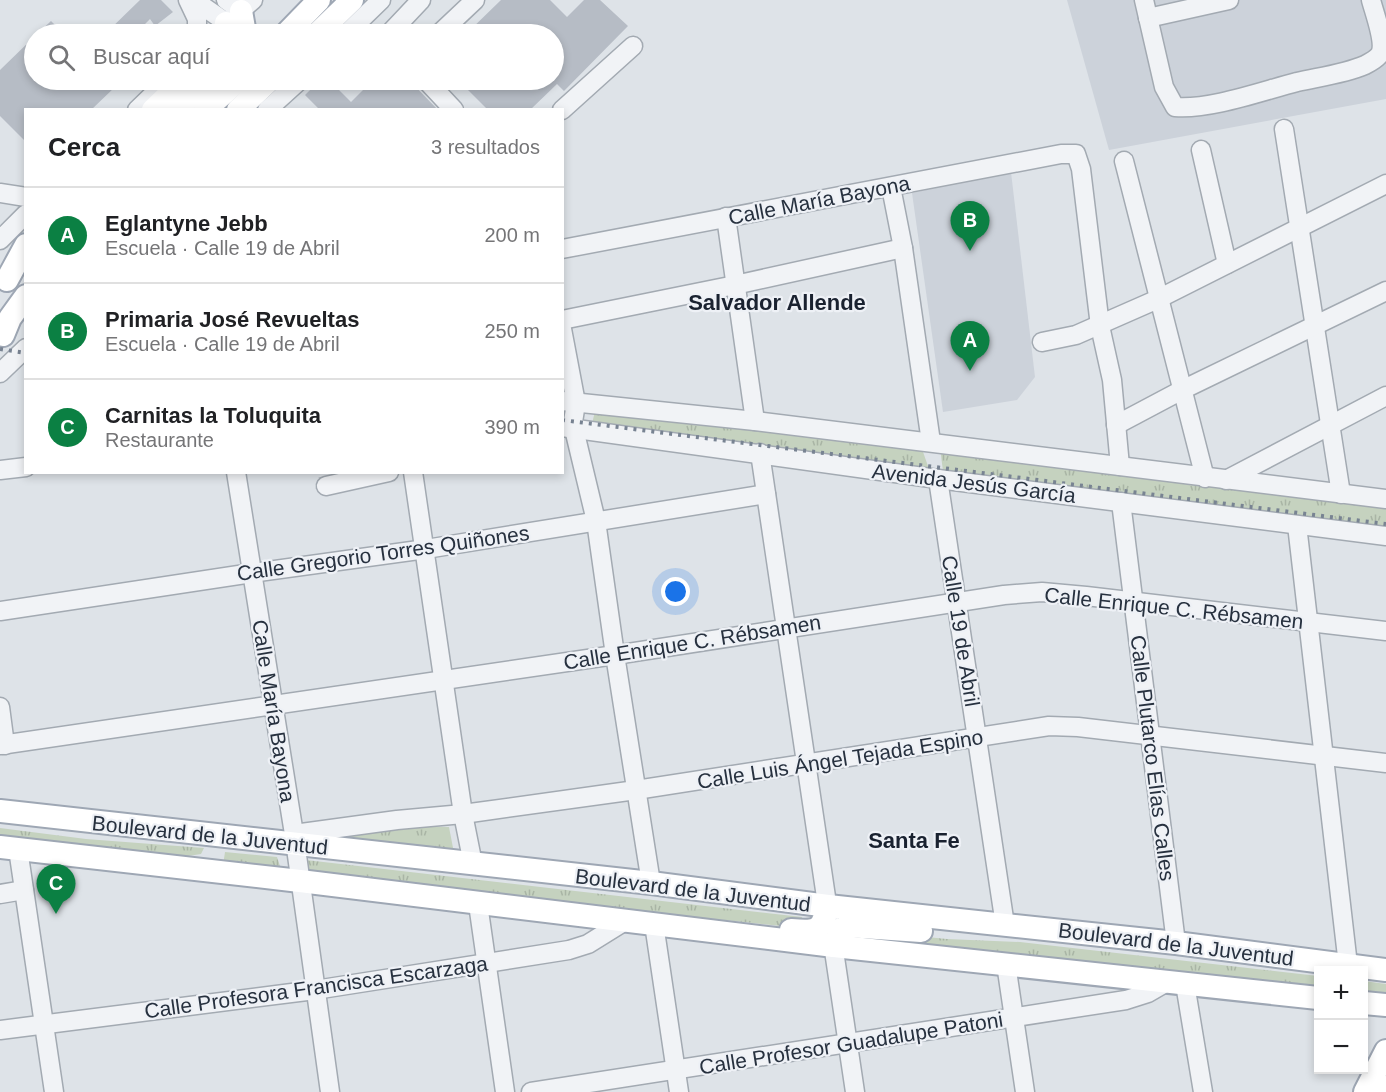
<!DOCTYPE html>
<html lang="es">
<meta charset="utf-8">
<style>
body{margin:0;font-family:Arial,sans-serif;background:#f6f6f6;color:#202124}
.controls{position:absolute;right:18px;bottom:18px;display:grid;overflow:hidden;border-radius:0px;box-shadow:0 3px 9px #0003}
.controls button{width:54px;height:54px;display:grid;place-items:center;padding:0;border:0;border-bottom:2px solid #e0e0e0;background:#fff;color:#202124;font:30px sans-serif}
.you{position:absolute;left:676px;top:592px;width:21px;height:21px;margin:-15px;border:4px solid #fff;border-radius:50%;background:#1a73e8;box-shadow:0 0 0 9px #1a73e833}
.badge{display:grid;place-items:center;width:39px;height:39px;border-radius:50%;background:#0b8043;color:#fff;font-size:20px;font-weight:700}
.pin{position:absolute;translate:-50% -50px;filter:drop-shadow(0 2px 3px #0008)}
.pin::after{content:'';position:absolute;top:32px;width:21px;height:18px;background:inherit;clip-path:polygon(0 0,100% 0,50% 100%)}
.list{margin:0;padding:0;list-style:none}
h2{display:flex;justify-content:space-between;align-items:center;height:78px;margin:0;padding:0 24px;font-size:26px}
h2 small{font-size:20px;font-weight:400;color:#757577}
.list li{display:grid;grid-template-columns:39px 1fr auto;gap:18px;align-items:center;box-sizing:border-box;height:96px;padding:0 24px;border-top:2px solid #e0e0e0}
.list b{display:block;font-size:22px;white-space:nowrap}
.list p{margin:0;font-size:20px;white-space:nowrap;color:#757577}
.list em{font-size:20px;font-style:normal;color:#757577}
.icon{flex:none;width:33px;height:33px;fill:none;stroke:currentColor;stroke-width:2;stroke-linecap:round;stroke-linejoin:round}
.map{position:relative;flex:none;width:1386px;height:1092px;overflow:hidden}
.search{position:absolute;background:#fff;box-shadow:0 3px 9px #0003;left:24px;top:24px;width:540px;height:66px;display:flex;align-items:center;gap:15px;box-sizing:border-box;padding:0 21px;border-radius:33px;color:#757577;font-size:22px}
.panel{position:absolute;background:#fff;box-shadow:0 3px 9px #0003;left:24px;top:108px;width:540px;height:366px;border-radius:0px}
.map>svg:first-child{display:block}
</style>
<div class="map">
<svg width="1386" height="1092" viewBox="0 0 1386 1092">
<defs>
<pattern id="grass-tufts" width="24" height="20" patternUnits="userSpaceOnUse" patternTransform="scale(1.5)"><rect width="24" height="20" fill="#c5d2bf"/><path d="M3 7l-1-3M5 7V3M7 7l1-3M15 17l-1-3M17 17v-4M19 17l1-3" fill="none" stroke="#a9b5a5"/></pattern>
</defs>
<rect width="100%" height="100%" fill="#dee3e8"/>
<!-- built -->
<g fill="#ccd2da">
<polygon points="1067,0 1386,0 1386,99 1109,150"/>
<polygon points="1011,172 1035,377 1017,400 943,412 912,193"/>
</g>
<!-- grass -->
<g fill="url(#grass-tufts)">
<polygon points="595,411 921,446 930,472 592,424"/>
<polygon points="940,448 1386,504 1386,527 943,471"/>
<polygon points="365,825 449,827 454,853 310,841"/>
<polygon points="0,828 86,839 204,848 201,854 169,859 0,838"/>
<polygon points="225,852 277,857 282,872 223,865"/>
<polygon points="306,860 802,917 800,928 725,920 631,917 311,874"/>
<polygon points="855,930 947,939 1020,942 1318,976 1318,992 854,942"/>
<polygon points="1364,981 1386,984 1386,996 1364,995"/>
</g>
<!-- building -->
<g fill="#b6bcc5">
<polygon points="140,0 161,0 173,12 155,26 150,19 135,34 105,34"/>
<polygon points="501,0 550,0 567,17 584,0 600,0 628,26 564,91 557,84 530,110 488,110 458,80 554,80 554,34 466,34"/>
<polygon points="51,21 64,34 37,34"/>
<polygon points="34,37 34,80 108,80 115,87 91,110 26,110 26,142 0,116 0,70"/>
<polygon points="320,80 329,80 351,102 373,80 409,80 438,110 320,110 305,95"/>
</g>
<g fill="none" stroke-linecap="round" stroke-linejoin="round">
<!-- minor casing -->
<g stroke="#a3aab2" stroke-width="21">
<g id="minor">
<polyline points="188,0 197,19 197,34"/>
<polyline points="194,0 237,30"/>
<polyline points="226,0 241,11"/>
<path d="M1144,0L1164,87L1175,107C1210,110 1262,91 1297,82C1319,77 1344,74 1365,65C1369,63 1377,59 1380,54C1386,43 1374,12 1371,0"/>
<polyline points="1148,18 1229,0"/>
<polyline points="231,19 253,0"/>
<polyline points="346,34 381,0"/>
<polyline points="389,34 421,0"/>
<polyline points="439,34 475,0"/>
<polyline points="426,80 454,110"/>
<polyline points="137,110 168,80"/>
<polyline points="267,110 300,80"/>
<polyline points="562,110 633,46"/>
<polyline points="1284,129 1341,494"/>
<polyline points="1201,150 1227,264"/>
<polyline points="1124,161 1205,478"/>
<polyline points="891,187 903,248 931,442"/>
<polyline points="0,193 26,197"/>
<polyline points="726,217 755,421"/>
<polyline points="0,240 26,214"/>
<polyline points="562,249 1061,154 1076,154 1081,169 1100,326 1112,380 1120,466"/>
<polyline points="562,320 735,285 903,248"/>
<polyline points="562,329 576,403 573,422 574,429 596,521 615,655 651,883"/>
<polyline points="1042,342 1076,335 1158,299 1386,184"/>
<polyline points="0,373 26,348"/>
<polyline points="562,401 755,421 1386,499"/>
<polyline points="1116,425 1182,390 1386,291"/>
<polyline points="562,427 938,479 1386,536"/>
<polyline points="760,453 855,1092"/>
<polyline points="0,470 26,467"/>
<polyline points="236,472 294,834 330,1092"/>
<polyline points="413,472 463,814 473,864"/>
<polyline points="938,479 1005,925"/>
<polyline points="1226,480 1386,396"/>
<polyline points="326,486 389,472"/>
<polyline points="1121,502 1176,943"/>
<polyline points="1297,525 1348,965"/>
<polyline points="0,611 252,573 426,549 766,494"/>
<polyline points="0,707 5,745"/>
<polyline points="0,745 615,655 1004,595 1042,592 1086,596 1386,631"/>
<polyline points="294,834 397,820 463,814 636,790 1049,726 1078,727 1386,763"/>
<polyline points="18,849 54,1092"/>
<polyline points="0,894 24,890"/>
<polyline points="478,904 505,1092"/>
<polyline points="654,924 679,1092"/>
<polyline points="1006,964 1025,1092"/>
<polyline points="1185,984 1203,1092"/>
<polyline points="0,1030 315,990 569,950 588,944 625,921"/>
<polyline points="531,1092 1126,1000 1148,993 1167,982"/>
</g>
</g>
<!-- major casing -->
<g stroke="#9ea7b4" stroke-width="26">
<g id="major">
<polyline points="241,11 245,34"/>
<polyline points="224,34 226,23"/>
<polyline points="286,34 319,0"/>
<polyline points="317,34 352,0"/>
<polyline points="153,110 184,80"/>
<polyline points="176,110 209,80"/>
<polyline points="205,110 239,80"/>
<polyline points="238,110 270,80"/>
<polyline points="7,280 26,245"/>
<polyline points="3,335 10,318 26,296"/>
<polyline points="0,811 651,883 828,906 1176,943 1386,970"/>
<polyline points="0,847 300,881 834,946 1318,998"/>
<path d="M791,930C817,932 821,932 828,906"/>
<polyline points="834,946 841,929 848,926 921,931"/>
<polyline points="1364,1003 1386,1005"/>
<polyline points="1365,1092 1386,1051"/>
<polyline points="1383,1092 1386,1087"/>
</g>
</g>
<!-- minor -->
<use href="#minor" stroke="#f1f3f6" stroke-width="18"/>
<!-- major -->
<use href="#major" stroke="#fff" stroke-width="22"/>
<!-- rail -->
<g stroke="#788392" stroke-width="4" stroke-dasharray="3 6" stroke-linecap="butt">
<polyline points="0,349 26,353"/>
<polyline points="562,420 1386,524"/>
</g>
</g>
<g text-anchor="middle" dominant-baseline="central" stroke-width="4.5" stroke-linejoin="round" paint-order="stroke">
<!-- street labels -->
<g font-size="21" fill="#27313f" stroke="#eef1f6">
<text transform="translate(819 200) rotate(-11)">Calle María Bayona</text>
<text transform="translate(974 483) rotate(7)">Avenida Jesús García</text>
<text transform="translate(383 553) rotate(-8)">Calle Gregorio Torres Quiñones</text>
<text transform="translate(1174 608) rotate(6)">Calle Enrique C. Rébsamen</text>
<text transform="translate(961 631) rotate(81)">Calle 19 de Abril</text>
<text transform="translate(692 642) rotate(-9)">Calle Enrique C. Rébsamen</text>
<text transform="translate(274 711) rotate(81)">Calle María Bayona</text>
<text transform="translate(1153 758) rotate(83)">Calle Plutarco Elías Calles</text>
<text transform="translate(840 759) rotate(-9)">Calle Luis Ángel Tejada Espino</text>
<text transform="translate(210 835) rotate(6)">Boulevard de la Juventud</text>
<text transform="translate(693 890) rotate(7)">Boulevard de la Juventud</text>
<text transform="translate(1176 944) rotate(7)">Boulevard de la Juventud</text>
<text transform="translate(316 987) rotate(-8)">Calle Profesora Francisca Escarzaga</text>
<text transform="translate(851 1043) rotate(-9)">Calle Profesor Guadalupe Patoni</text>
</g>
<!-- neighbourhood labels -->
<g font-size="22" font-weight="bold" fill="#1a2230" stroke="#eef1f6">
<text x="777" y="302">Salvador Allende</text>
<text x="914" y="840">Santa Fe</text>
</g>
</g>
</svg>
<div class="controls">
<button>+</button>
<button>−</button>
</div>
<div class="you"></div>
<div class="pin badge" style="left:970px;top:371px">A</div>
<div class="pin badge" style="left:970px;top:251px">B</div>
<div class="pin badge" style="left:56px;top:914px">C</div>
<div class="search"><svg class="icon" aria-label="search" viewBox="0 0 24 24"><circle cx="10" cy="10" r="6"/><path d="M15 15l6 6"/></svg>Buscar aquí</div>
<section class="panel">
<h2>Cerca<small>3 resultados</small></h2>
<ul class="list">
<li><span class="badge">A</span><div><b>Eglantyne Jebb</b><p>Escuela · Calle 19 de Abril</p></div><em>200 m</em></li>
<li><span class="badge">B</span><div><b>Primaria José Revueltas</b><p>Escuela · Calle 19 de Abril</p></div><em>250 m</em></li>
<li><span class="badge">C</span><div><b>Carnitas la Toluquita</b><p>Restaurante</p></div><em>390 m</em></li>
</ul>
</section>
</div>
